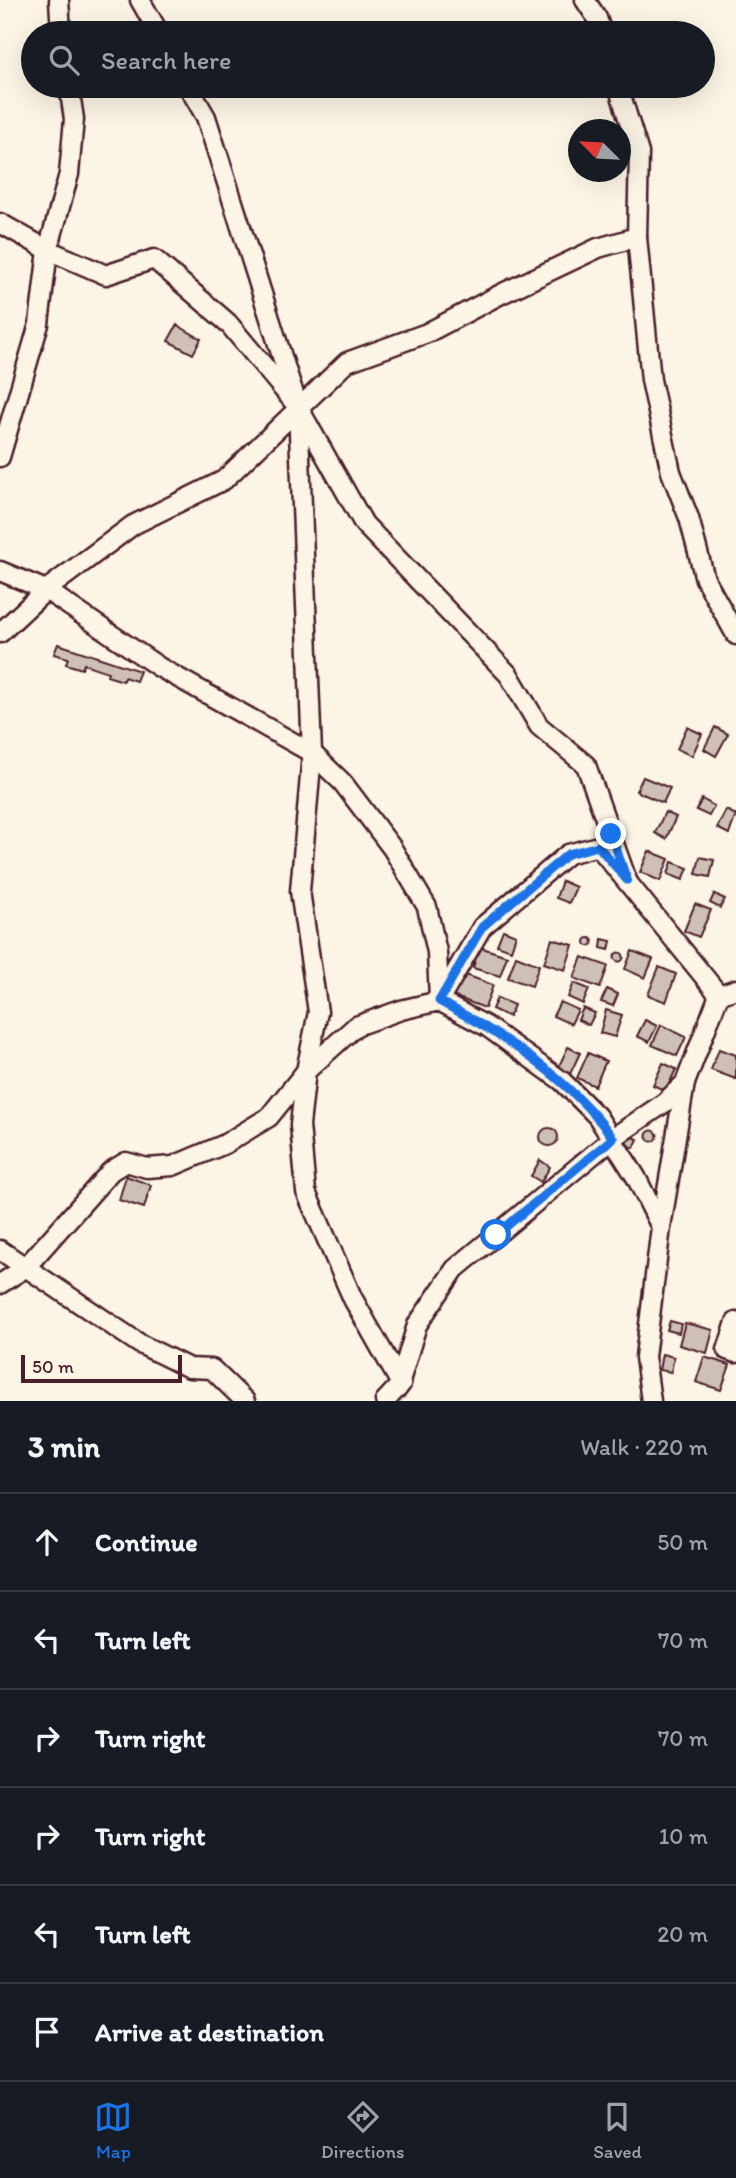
<!DOCTYPE html>
<meta charset="utf-8">
<style>
body{margin:0;font-family:Itim,sans-serif;background:#20242c;color:#f1f3f6}
.compass{position:absolute;left:568px;top:119px;width:63px;height:63px;border-radius:50%;background:#171b24;box-shadow:0 7px 28px #0002;rotate:294deg}
.scale{position:absolute;left:21px;bottom:18px;width:161px;box-sizing:border-box;padding-left:7px;border:4px solid #4a1f2b;border-top:0;font-size:19px;line-height:24px;white-space:nowrap;color:#4a1f2b;-webkit-text-stroke:5px #fcf5e5;paint-order:stroke}
.stop{position:absolute;width:21px;height:21px;margin:-16px;border:5px solid #1a73e8;border-radius:50%;background:#fff}
.stop.end{background:#1a73e8;border-color:#fff;box-shadow:0 2px 7px #0008}
.list{margin:0;padding:0;list-style:none}
h2{display:flex;justify-content:space-between;align-items:center;height:91px;margin:0;padding:0 28px;font-size:30px}
h2 small{font-size:23px;font-weight:400;color:#9ea1a6}
.list li{display:grid;grid-template-columns:46px 1fr auto;gap:21px;align-items:center;box-sizing:border-box;height:98px;padding:0 28px;border-top:2px solid #363941}
.list b{display:block;font-size:26px;white-space:nowrap}
.list em{font-size:23px;font-style:normal;color:#9ea1a6}
.icon{flex:none;width:38px;height:38px;fill:none;stroke:currentColor;stroke-width:2;stroke-linecap:round;stroke-linejoin:round}
.map{position:relative;flex:none;width:736px;height:1401px;overflow:hidden}
.search{position:absolute;background:#171b24;box-shadow:0 7px 28px #0002;left:21px;right:21px;top:21px;height:77px;display:flex;align-items:center;gap:18px;box-sizing:border-box;padding:0 24px;border-radius:38px;color:#9ea1a6;font-size:26px}
.sheet{height:679px;background:#171b24}
nav{display:flex;justify-content:space-around;align-items:center;box-sizing:border-box;height:98px;border-top:2px solid #363941;background:#171b24;font-size:19px;color:#9ea1a6}
nav a{display:grid;justify-items:center;gap:4px}
nav .on{color:#1a73e8}
.map>svg:first-child{display:block}
</style>
<div class="map">
<svg width="736" height="1401" viewBox="0 0 736 1401">
<rect width="100%" height="100%" fill="#fcf5e5"/>
<filter id="ink" filterUnits="userSpaceOnUse"><feTurbulence type="fractalNoise" baseFrequency=".0143" numOctaves="2"/><feDisplacementMap in="SourceGraphic" scale="14" xChannelSelector="R" yChannelSelector="G"/><feConvolveMatrix kernelMatrix="1 2 1 2 8 2 1 2 1" color-interpolation-filters="sRGB"/></filter>
<g filter="url(#ink)">
<!-- building -->
<g fill="#cfc0b7" stroke="#4a1f2b" stroke-width="2">
<polygon points="177,325 201,339 193,354 168,341"/>
<polygon points="58,644 140,671 136,681 124,677 123,681 107,676 108,672 84,664 82,669 66,664 68,658 54,654"/>
<polygon points="687,727 702,734 692,756 677,749"/>
<polygon points="715,727 728,734 716,756 704,749"/>
<polygon points="643,777 670,788 663,803 636,791"/>
<polygon points="702,799 714,806 709,816 696,810"/>
<polygon points="726,810 736,815 729,834 717,828"/>
<polygon points="665,812 676,817 666,839 655,833"/>
<polygon points="649,851 669,859 660,881 640,872"/>
<polygon points="700,857 714,860 710,877 696,874"/>
<polygon points="672,862 688,868 683,880 668,874"/>
<polygon points="562,881 576,887 569,903 556,898"/>
<polygon points="714,894 725,899 720,908 710,903"/>
<polygon points="695,904 711,910 699,937 684,931"/>
<polygon points="503,930 516,935 511,950 497,945"/>
<circle cx="589" cy="942" r="4"/>
<polygon points="552,939 573,945 565,970 544,963"/>
<polygon points="602,939 611,941 609,950 601,948"/>
<polygon points="479,947 507,956 500,976 473,968"/>
<polygon points="632,951 653,959 645,978 625,969"/>
<circle cx="619" cy="957" r="4.5"/>
<polygon points="516,956 539,965 532,986 508,978"/>
<polygon points="582,957 608,966 600,988 574,978"/>
<polygon points="659,967 676,974 666,1002 648,995"/>
<polygon points="458,972 493,985 485,1008 450,995"/>
<polygon points="574,983 589,989 583,1004 568,997"/>
<polygon points="607,989 618,994 613,1006 601,1002"/>
<polygon points="497,998 514,1005 509,1017 492,1009"/>
<polygon points="560,1002 578,1010 571,1024 553,1016"/>
<polygon points="583,1008 595,1013 589,1025 578,1020"/>
<polygon points="606,1010 622,1015 615,1037 600,1033"/>
<polygon points="645,1020 657,1026 649,1042 637,1036"/>
<polygon points="661,1025 686,1037 677,1056 652,1045"/>
<polygon points="568,1047 580,1053 570,1074 558,1068"/>
<polygon points="719,1049 736,1055 736,1079 711,1070"/>
<polygon points="588,1053 606,1061 595,1086 577,1078"/>
<polygon points="663,1063 676,1069 666,1091 653,1085"/>
<circle cx="549" cy="1137" r="9"/>
<circle cx="652" cy="1136" r="5.5"/>
<polygon points="628,1135 638,1139 634,1148 625,1144"/>
<polygon points="540,1160 550,1167 541,1182 531,1176"/>
<polygon points="126,1176 151,1185 144,1208 119,1200"/>
<polygon points="670,1321 681,1324 679,1333 667,1330"/>
<polygon points="685,1323 713,1330 707,1353 679,1345"/>
<polygon points="662,1354 674,1357 671,1372 659,1370"/>
<polygon points="704,1357 730,1365 721,1390 696,1382"/>
</g>
<g fill="none" stroke-linecap="round" stroke-linejoin="round">
<!-- street casing -->
<g stroke="#4a1f2b" stroke-width="23">
<g id="street">
<polyline points="59,0 61,33"/>
<polyline points="140,0 159,33"/>
<polyline points="585,0 597,18 602,33"/>
<polyline points="188,86 206,117 298,407 312,753 300,891 318,1012 306,1071 300,1125 306,1192 353,1299 401,1384 385,1401"/>
<polyline points="618,86 639,153 637,237 651,380 671,472 689,518 705,579 736,635"/>
<polyline points="0,223 48,250 106,275 154,259 228,323 298,407 364,524 509,675 539,726 586,765 627,880"/>
<polyline points="0,457 39,324 48,250 69,174 74,119 69,86"/>
<polyline points="0,571 46,590 159,667 312,753 343,783 392,848 427,907 437,952 439,1001"/>
<polyline points="0,633 46,590 133,525 224,480 347,362 427,333 501,294 598,248 637,237"/>
<polyline points="439,1001 482,927 568,854 598,846 719,995"/>
<polyline points="661,1227 685,1083"/>
<polyline points="0,1250 140,1344 189,1368 212,1369 245,1401"/>
<polyline points="0,1284 25,1268 111,1171 126,1162 147,1168 173,1166 225,1144 269,1117 306,1071 356,1026 401,1010 439,1001 486,1026 562,1081 597,1116 636,1177 661,1227 645,1357 651,1401"/>
<polyline points="736,1322 727,1350 736,1353"/>
<polyline points="398,1388 417,1325 455,1269 613,1138 664,1103 685,1083 719,995 736,989"/>
</g>
</g>
<!-- street -->
<use href="#street" stroke="#fcf5e5" stroke-width="18"/>
</g>
</g>
<g fill="none" stroke-linecap="round" stroke-linejoin="round" filter="url(#ink)">
<!-- route -->
<path stroke="#1a73e8" stroke-width="9" d="M496,1235L613,1138C569,1078 505,1036 439,1001L482,927L568,854L598,846L627,880L611,834"/>
</g>
</svg>
<svg class="compass" viewBox="-18 -18 36 36"><path d="M0-13l5 13h-10z" fill="#e53935"/><path d="M0 13l5-13h-10z" fill="#9ea1a6"/></svg>
<div class="scale">50 m</div>
<div class="stop" style="left:496px;top:1235px"></div>
<div class="stop end" style="left:611px;top:834px"></div>
<div class="search"><svg class="icon" aria-label="search" viewBox="0 0 24 24"><circle cx="10" cy="10" r="6"/><path d="M15 15l6 6"/></svg>Search here</div>
</div>
<section class="sheet">
<h2>3 min<small>Walk · 220 m</small></h2>
<ul class="list">
<li><svg class="icon" aria-label="ahead" viewBox="0 0 24 24"><path d="M12 20V5M6 11l6-6 6 6"/></svg><div><b>Continue</b></div><em>50 m</em></li>
<li><svg class="icon" aria-label="left" viewBox="0 0 24 24"><path d="M17 20v-9H6M10 6l-5 5 5 5"/></svg><div><b>Turn left</b></div><em>70 m</em></li>
<li><svg class="icon" aria-label="right" viewBox="0 0 24 24"><path d="M7 20v-9h11M14 6l5 5-5 5"/></svg><div><b>Turn right</b></div><em>70 m</em></li>
<li><svg class="icon" aria-label="right" viewBox="0 0 24 24"><path d="M7 20v-9h11M14 6l5 5-5 5"/></svg><div><b>Turn right</b></div><em>10 m</em></li>
<li><svg class="icon" aria-label="left" viewBox="0 0 24 24"><path d="M17 20v-9H6M10 6l-5 5 5 5"/></svg><div><b>Turn left</b></div><em>20 m</em></li>
<li><svg class="icon" aria-label="arrive" viewBox="0 0 24 24"><path d="M6 21V4h12l-3 4 3 4H6"/></svg><div><b>Arrive at destination</b></div></li>
</ul>
</section>
<nav>
<a class="on"><svg class="icon" aria-label="map" viewBox="0 0 24 24"><path d="M3 6l6-2 6 2 6-2v14l-6 2-6-2-6 2zM9 4v14M15 6v14"/></svg>Map</a>
<a><svg class="icon" aria-label="directions" viewBox="0 0 24 24"><path d="M12 3l9 9-9 9-9-9zM9 14v-3h6M13 9l2 2-2 2"/></svg>Directions</a>
<a><svg class="icon" aria-label="saved" viewBox="0 0 24 24"><path d="M7 4h10v16l-5-4-5 4z"/></svg>Saved</a>
</nav>
